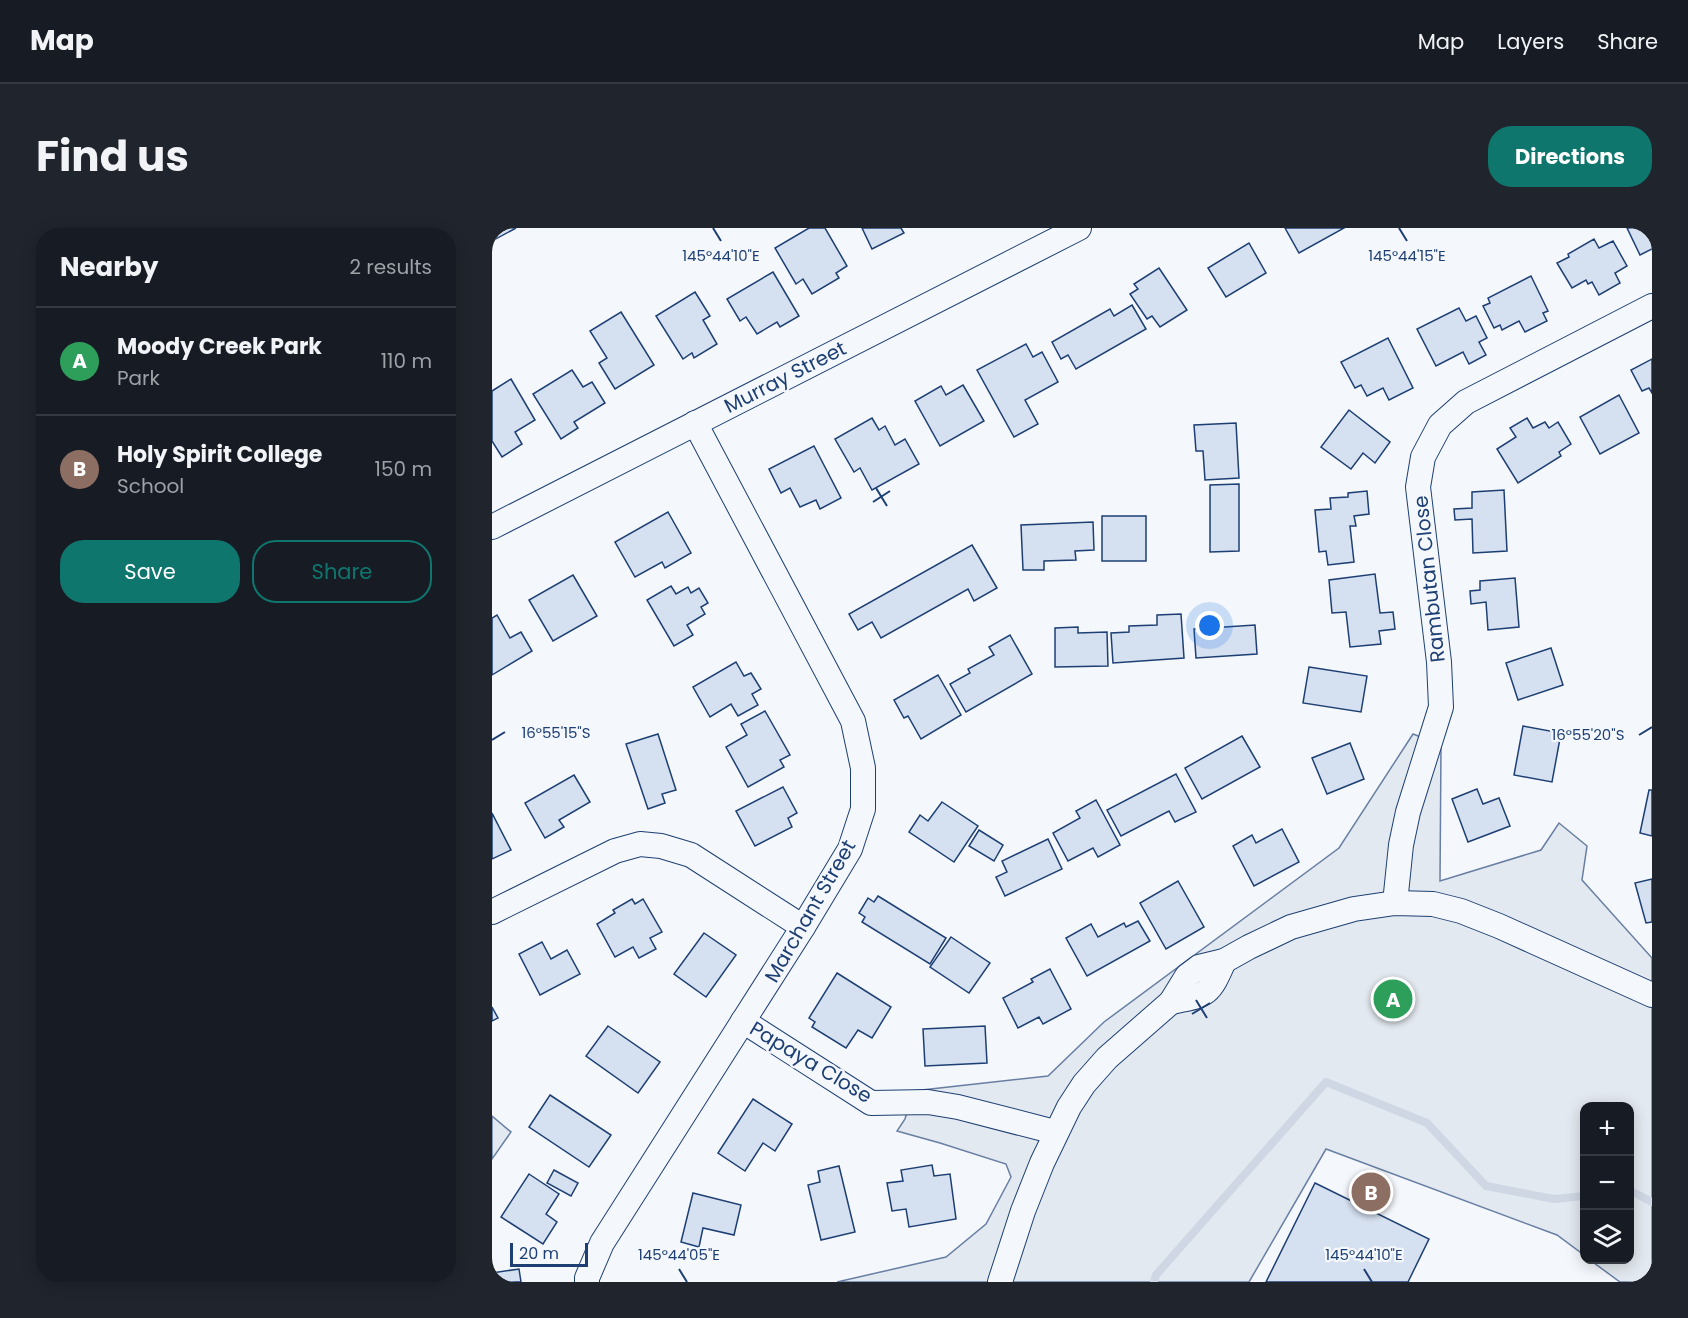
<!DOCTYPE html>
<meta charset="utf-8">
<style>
body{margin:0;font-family:Poppins,sans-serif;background:#20242c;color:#f1f3f6}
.controls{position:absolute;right:18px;bottom:18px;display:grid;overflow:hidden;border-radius:12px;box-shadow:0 3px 15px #0003}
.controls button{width:54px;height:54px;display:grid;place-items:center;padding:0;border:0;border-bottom:2px solid #363941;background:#171b24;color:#f1f3f6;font:30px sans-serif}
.scale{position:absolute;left:18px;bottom:15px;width:78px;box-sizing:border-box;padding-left:6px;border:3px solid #1d3f73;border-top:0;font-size:16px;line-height:21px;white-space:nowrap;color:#1d3f73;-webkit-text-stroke:4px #f4f7fb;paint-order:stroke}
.you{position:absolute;left:718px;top:398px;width:21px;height:21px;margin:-15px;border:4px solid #fff;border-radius:50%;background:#1a73e8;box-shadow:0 0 0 9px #1a73e833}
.badge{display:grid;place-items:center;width:39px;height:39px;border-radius:50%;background:#0f766e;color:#fff;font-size:20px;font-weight:700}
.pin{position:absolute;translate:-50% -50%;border:3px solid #fff;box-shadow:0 2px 6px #0006}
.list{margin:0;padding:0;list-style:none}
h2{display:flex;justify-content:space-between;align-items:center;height:78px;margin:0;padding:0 24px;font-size:26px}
h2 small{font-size:20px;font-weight:400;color:#9ea1a6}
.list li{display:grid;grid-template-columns:39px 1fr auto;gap:18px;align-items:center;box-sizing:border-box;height:108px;padding:0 24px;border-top:2px solid #363941}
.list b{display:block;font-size:22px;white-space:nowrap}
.list p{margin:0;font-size:20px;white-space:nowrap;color:#9ea1a6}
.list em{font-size:20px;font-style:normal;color:#9ea1a6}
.actions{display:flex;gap:12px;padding:18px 24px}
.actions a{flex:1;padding:14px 0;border:2px solid #0f766e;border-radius:24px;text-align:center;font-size:21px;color:#0f766e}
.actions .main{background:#0f766e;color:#fff}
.icon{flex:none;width:33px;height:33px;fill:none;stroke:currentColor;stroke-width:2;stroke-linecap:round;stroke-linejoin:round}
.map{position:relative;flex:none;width:1160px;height:1054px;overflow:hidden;border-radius:24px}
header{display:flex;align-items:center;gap:36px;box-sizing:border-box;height:84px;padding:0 30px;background:#171b24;border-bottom:2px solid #363941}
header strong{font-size:28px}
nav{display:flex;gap:33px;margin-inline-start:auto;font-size:21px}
.intro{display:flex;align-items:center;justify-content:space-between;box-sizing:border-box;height:144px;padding:0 36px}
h1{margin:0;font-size:42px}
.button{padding:15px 27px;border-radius:24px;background:#0f766e;color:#fff;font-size:21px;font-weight:700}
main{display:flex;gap:36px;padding:0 36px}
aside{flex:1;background:#171b24;border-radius:24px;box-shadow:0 3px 15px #0003}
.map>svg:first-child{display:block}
</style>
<header>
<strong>Map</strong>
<nav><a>Map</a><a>Layers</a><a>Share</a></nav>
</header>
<div class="intro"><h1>Find us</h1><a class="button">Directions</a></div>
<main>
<aside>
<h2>Nearby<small>2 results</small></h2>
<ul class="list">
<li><span class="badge" style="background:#2e9e5b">A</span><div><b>Moody Creek Park</b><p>Park</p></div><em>110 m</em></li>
<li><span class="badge" style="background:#8d6e63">B</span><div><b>Holy Spirit College</b><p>School</p></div><em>150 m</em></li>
</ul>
<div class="actions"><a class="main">Save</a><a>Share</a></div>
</aside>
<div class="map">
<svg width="1160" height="1054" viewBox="0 0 1160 1054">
<rect width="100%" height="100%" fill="#f4f7fb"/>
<!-- green -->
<g fill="#e3e9f0" stroke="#687fa3" stroke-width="1.5">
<polygon points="921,506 949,517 948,653 1049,622 1067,595 1095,618 1090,652 1160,730 1160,1054 1128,1054 1098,1032 1138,1032 1138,878 1092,878 1092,1027 1065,1007 834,921 757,1054 345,1054 454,1029 494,996 519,949 514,936 448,915 405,903 413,891 421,863 556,848 612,794 847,620"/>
<polygon points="0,888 19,904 0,931"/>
</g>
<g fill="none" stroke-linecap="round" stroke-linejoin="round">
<!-- stream -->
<g stroke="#cfd7e4" stroke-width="8">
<polyline points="1138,965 1143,965 1160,974"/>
<polyline points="662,1054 664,1047 834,854 935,895 994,958 1062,971 1092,968"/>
</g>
</g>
<!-- building -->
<g fill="#d5e0f0" stroke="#1d3f73" stroke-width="1.5">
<polygon points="0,0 24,0 0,13"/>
<polygon points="317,0 333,0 355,38 344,45 347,50 320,66 311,51 304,56 283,20"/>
<polygon points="370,0 409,0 412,5 380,21"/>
<polygon points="793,0 852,0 807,25"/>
<polygon points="1135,0 1160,0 1160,21 1148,27"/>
<polygon points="1102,11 1107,20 1121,13 1135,38 1123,45 1128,55 1107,67 1100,54 1096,56 1094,52 1080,60 1065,35 1077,29 1076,26"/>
<polygon points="757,15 774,45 734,69 716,40"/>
<polygon points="667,40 695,82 668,99 660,88 655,91 638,66 646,61 642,56"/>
<polygon points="281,44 307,88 288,99 285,94 265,106 254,89 248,93 235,71"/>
<polygon points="1039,48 1056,83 1051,85 1055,93 1033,104 1027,93 1010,102 1008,97 1002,100 991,78 998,75 996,70"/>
<polygon points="203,64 218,88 211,92 225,116 202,130 200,125 191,131 164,88"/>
<polygon points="640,77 654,101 584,141 576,127 569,131 560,114 618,81 622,88"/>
<polygon points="967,80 974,93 984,88 995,110 987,114 994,127 977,136 971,124 944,138 925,101"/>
<polygon points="129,84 162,137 123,161 107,135 115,130 98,103"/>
<polygon points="896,110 921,160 897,172 891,160 875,168 869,157 863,160 849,134"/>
<polygon points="534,116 541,129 550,124 566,154 533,172 546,196 522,209 485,142"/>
<polygon points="1160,131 1160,165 1157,160 1150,163 1139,142"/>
<polygon points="80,142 91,159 100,154 113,175 82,194 86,200 69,211 41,166"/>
<polygon points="19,151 43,192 23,204 30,216 10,229 0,213 0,163"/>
<polygon points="471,157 492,193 448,218 423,173 449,158 454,167"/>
<polygon points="1127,167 1147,205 1108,226 1088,189"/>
<polygon points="857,182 898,214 883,235 871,225 859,241 829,219"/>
<polygon points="380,190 387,202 393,198 403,217 413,211 427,236 380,262 368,240 362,244 343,211"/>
<polygon points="1035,190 1041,200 1053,194 1057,200 1066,194 1079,216 1067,224 1069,228 1026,255 1005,221 1024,209 1018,200"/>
<polygon points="744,195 747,250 713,252 711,223 704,223 702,197"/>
<polygon points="322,218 349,270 328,281 324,272 308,279 298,260 289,265 277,241"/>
<polygon points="747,256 747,323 718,324 718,257"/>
<polygon points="1012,262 1015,323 981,325 980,291 963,292 962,281 980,280 980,264"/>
<polygon points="875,263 877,286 862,288 864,298 858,298 862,334 836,337 834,323 827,324 823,282 839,281 838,270 856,269 856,265"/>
<polygon points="176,284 199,325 173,340 170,334 143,349 123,314"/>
<rect x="610" y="288" width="44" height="45"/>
<polygon points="601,294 602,322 583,323 584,332 552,333 552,342 531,342 529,297"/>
<polygon points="480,317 505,360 482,373 476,361 389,410 380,394 366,402 357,386"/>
<polygon points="883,346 888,385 901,384 903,401 887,403 889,416 858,419 854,384 840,385 837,352"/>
<polygon points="81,347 105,388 61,413 37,372"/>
<polygon points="1023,350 1027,399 996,402 994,374 979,376 978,363 988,362 988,353"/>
<polygon points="179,358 184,366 196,359 199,365 207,360 216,375 209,379 213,386 195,397 201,407 182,418 155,372"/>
<polygon points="689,386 692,430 621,435 619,405 637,404 637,398 665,397 665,387"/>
<polygon points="5,387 18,410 29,404 40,423 0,447 0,390"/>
<polygon points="763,397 765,426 704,430 702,401"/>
<polygon points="586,399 586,405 615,404 616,438 563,439 563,400"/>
<polygon points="518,407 540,446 474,484 458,456 478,445 476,441 502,427 497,419"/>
<polygon points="1059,420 1071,457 1026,472 1014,435"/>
<polygon points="244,434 252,448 259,445 269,461 260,466 266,477 246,488 239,476 218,489 201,459"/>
<polygon points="817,439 875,448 869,484 811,475"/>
<polygon points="446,447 469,487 429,511 416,488 412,490 402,472"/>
<polygon points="273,483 298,527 288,532 292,539 256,559 234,519 255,507 249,496"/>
<polygon points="1031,498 1069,505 1060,554 1022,547"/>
<polygon points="166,506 184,562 170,566 173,575 156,581 134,516"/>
<polygon points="750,508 768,539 710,571 693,540"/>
<polygon points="858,515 872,551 835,566 820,530"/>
<polygon points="684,546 704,584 683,594 677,583 629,608 615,582"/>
<polygon points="82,547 98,574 67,592 72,599 53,610 33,575"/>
<polygon points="291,559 305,585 296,590 300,599 263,618 244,583"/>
<polygon points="985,561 991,576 1007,570 1018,598 976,614 960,571"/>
<polygon points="1157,562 1160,562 1160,608 1148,605"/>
<polygon points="604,572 628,617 606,629 601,620 576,633 561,605 588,590 584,583"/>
<polygon points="450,574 486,598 462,634 417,604 428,587 436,593"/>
<polygon points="0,585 19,622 0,631"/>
<polygon points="790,601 807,634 762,658 741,618 760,607 764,615"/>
<polygon points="487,602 511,617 502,633 477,618"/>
<polygon points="556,611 570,641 513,668 504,649 515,644 510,633"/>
<polygon points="1160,651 1160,694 1154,695 1143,655"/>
<polygon points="686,653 712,699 674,721 648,675"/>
<polygon points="386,668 454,710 438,736 370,694 373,689 367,685 376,670 382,674"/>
<polygon points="140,671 143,676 151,671 170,704 158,710 164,721 147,730 141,719 123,729 105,696 123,685 121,682"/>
<polygon points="646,693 658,713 595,748 574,710 599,696 606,709 632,695 634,699"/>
<polygon points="212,705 244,727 214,769 182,746"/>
<polygon points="459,709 498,735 477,765 438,739"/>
<polygon points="50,714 59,731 75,722 88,746 48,767 27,726"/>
<polygon points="558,741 579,781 551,796 547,789 526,800 511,770 541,754 539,751"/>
<polygon points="345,745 399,779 380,810 366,802 354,820 320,799 323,794 317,790"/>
<polygon points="0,779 6,790 0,793"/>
<polygon points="116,798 168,834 146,865 94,828"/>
<polygon points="493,798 495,835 433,838 431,801"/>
<polygon points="58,867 119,907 97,939 37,899"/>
<polygon points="261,871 300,896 283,923 271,915 253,943 226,925"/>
<polygon points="440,937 442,948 458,946 464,991 417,999 414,981 400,983 395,955 411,953 409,942"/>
<polygon points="347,938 363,1004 329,1012 316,957 328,954 326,943"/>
<polygon points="62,942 86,955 79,968 55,955"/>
<polygon points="37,946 67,966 54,986 65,994 51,1016 9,989"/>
<polygon points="823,955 937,1011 916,1054 774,1054"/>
<polygon points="201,965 249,977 242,1007 211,1000 207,1019 189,1014"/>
<polygon points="27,1041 29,1054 0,1054 0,1045"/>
</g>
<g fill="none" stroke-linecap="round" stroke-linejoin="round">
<!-- minor casing -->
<g stroke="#1d3f73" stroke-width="26">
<g id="minor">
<polyline points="0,299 587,0"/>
<polyline points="903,675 909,617 916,584 949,479 947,434 926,259 931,229 948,197 974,174 1160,78"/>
<polyline points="0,684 123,623 148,616 169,618 199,627 311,699"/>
<path d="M679,774C715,767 717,768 732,733"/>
<polyline points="251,793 379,875 436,874 466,879 563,904"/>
<polyline points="95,1054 95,1050 110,1015 311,699 358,621 371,581 371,540 361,493 203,195"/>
<polyline points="508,1054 531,983 550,935 577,879 592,856 615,830 679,774 695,748 707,739 732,733 757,719 799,699 862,681 903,675 941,676 969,683 1007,698 1160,767"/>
</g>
</g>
<!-- minor -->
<use href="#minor" stroke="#f4f7fb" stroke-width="24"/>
</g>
<!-- ticks -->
<path fill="none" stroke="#1d3f73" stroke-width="2" d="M221,0L229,13M907,0L915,13M384,260L395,278M381,274L398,263M1147,507L1160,499M0,512L13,504M704,772L715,790M700,786L718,775M187,1041L195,1054M872,1041L880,1054"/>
<g text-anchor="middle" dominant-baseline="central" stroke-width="4.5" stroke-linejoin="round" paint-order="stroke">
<!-- street labels -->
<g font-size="20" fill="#1d3f73" stroke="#f4f7fb">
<text transform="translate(293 149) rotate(-27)">Murray Street</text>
<text transform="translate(937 351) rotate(-96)">Rambutan Close</text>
<text transform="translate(318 683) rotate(-60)">Marchant Street</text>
<text transform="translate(319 834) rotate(31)">Papaya Close</text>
</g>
</g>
<g font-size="15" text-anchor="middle" fill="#1d3f73" stroke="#f4f7fb" stroke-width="4.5" stroke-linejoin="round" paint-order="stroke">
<text x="229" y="33">145°44'10"E</text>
<text x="915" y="33">145°44'15"E</text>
<text x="64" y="510">16°55'15"S</text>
<text x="1096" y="512">16°55'20"S</text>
<text x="187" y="1032">145°44'05"E</text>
<text x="872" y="1032">145°44'10"E</text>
</g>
</svg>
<div class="controls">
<button>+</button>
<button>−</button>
<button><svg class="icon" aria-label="layers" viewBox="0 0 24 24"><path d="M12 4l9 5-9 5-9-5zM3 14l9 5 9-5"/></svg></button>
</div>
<div class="scale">20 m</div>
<div class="you"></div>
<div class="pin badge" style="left:901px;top:771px;background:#2e9e5b">A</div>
<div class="pin badge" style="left:879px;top:964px;background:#8d6e63">B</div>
</div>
</main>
